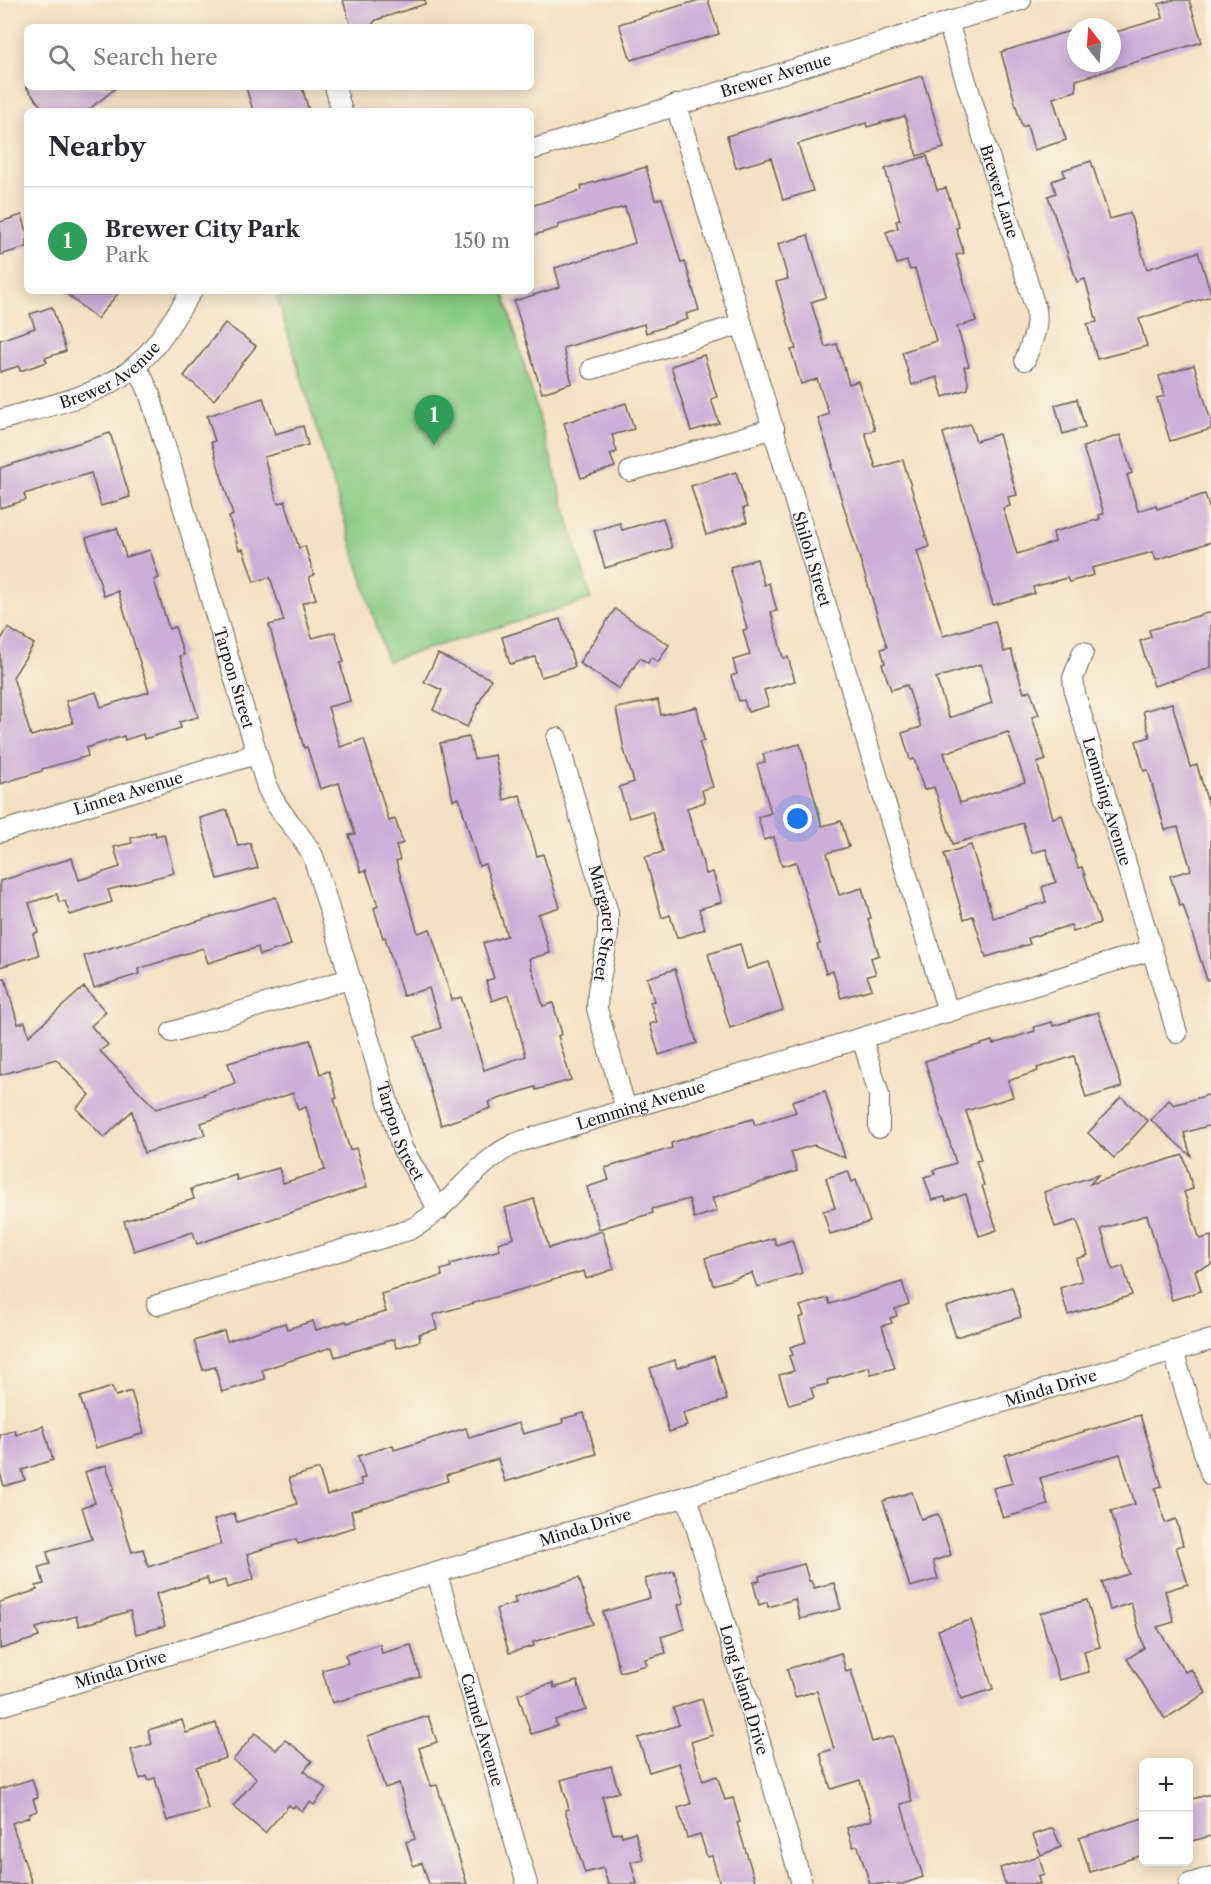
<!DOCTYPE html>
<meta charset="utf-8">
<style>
body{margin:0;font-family:"Libre Caslon Text",serif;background:#f7f7f7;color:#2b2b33}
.controls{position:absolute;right:18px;bottom:18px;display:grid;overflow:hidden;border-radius:9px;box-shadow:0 3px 15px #0003}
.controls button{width:54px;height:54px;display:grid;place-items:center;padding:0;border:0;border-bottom:2px solid #e1e1e2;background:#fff;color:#2b2b33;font:30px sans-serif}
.compass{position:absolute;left:1067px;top:18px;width:54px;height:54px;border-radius:50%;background:#fff;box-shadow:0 3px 15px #0003;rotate:343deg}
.you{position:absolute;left:798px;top:819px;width:21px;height:21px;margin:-15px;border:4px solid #fff;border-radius:50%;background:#1a73e8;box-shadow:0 0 0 9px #1a73e833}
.badge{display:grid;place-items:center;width:39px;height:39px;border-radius:50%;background:#111827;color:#fff;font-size:20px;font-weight:700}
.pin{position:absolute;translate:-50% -50px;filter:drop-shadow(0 2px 3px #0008)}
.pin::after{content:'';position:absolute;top:32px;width:21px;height:18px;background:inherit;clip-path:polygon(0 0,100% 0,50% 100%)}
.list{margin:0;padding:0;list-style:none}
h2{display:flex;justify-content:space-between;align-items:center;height:78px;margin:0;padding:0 24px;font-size:26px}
h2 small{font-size:20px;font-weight:400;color:#7c7c81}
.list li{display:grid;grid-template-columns:39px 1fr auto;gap:18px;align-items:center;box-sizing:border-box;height:108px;padding:0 24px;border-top:2px solid #e1e1e2}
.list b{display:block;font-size:22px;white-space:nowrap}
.list p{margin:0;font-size:20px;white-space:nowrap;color:#7c7c81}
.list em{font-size:20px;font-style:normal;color:#7c7c81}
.icon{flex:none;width:33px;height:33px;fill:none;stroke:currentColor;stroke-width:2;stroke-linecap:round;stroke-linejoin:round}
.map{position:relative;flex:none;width:1211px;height:1884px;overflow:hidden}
.search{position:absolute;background:#fff;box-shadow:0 3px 15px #0003;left:24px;top:24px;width:510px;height:66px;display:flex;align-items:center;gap:15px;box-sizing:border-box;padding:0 21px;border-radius:9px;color:#7c7c81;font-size:22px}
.panel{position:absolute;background:#fff;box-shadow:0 3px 15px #0003;left:24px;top:108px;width:510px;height:186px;border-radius:9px}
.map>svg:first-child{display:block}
</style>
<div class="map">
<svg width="1211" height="1884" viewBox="0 0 1211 1884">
<rect width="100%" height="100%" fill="#fcf5e5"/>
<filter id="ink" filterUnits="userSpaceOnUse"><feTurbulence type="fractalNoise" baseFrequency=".0167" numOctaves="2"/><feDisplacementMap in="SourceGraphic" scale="12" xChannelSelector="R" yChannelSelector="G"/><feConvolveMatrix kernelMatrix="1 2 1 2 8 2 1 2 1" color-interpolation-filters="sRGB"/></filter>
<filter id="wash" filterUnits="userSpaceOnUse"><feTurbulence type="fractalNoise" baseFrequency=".008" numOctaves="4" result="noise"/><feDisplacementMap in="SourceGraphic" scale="24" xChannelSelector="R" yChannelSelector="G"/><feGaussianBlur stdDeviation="1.35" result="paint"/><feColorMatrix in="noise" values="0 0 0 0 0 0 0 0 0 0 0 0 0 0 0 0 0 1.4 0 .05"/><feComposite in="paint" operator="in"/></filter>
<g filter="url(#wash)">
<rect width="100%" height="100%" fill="#f4e0c3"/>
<!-- green -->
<polygon fill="#87ca82" stroke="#52734f" stroke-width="1.5" points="275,291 503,291 591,599 387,661"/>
<g id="blocks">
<!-- building -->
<g fill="#ccaed8" fill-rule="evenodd">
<polygon points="343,0 425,0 425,4 376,20 370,27 351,27"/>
<polygon points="699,0 708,0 719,34 631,60 619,24"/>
<polygon points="1172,0 1189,0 1202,42 1076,80 1076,91 1053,98 1066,140 1034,150 1027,125 1022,127 1001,52 1076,29 1076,63 1112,63 1112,33 1163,18 1159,4"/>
<polygon points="922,76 944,148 917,156 905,116 867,127 866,123 798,144 813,191 783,200 771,158 736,168 727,136"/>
<polygon points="26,87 117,87 87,111 45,111"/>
<polygon points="246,87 302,87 309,111 253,111"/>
<polygon points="927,156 937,190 946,188 959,227 956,228 964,253 956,255 976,321 957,327 969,366 964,367 968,381 968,389 943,397 937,377 912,385 902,352 936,341 915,269 910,270 907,261 897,264 886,232 898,228 896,221 900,220 885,169"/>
<polygon points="1091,161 1110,219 1130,213 1147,269 1198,252 1211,293 1211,296 1139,319 1147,346 1097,359 1087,324 1097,322 1085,279 1077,282 1048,196 1056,193 1052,181 1065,176 1063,170"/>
<polygon points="646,167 655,200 662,198 681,263 685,262 699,310 686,314 688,319 646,333 644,324 563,348 572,383 542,393 514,301 560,287 555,268 635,243 625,207 558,225 558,228 531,236 531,206 582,190 581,186"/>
<polygon points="22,215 27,232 27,247 0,255 0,222"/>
<path d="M808,235L826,297L811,302L825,347L837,344L849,384L858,381L875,430L865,433L876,468L903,460L929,547L917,551L943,636L995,621L1004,652L1011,650L1024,693L1030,690L1039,715L1032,717L1046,760L1037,763L1053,818L1062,815L1078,868L1082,867L1100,923L1073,932L1071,925L1028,938L1030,944L986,957L973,916L964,919L944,854L971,845L993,918L1046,902L1042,887L1056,882L1046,849L1032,853L1023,823L953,844L934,787L924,790L914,759L910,760L902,733L921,727L907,685L891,690L882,664L885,663L881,649L887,647L831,465H833L818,418L829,414L817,379L801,384L791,350L796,349L776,282L788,279L778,244ZM981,664L992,703L949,718L936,678ZM1008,732L1025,782L960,803L944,753Z"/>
<polygon points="63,291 120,291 97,319"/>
<polygon points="52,307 66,351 45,358 47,362 20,371 19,366 0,372 0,340 35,328 30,314"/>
<polygon points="225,323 256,346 214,400 184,376"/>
<polygon points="704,355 717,397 711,399 719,423 691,431 671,366"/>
<polygon points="1194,365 1211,421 1211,429 1170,441 1157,398 1165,396 1159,376"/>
<polygon points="263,398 275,434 303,426 308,445 264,457 278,504 285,501 299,548 305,546 314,575 309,577 316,599 302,603 312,638 335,632 344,662 340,663 350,701 328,707 340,747 364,739 389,821 395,819 403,843 396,846 400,860 396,861 418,933 430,929 452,1000 461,997 484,1070 526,1056 509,995 492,1001 486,981 494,978 483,943 507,936 485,864 479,866 459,798 453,800 440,743 469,737 474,759 495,755 504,800 520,795 537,856 543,854 560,907 538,914 550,953 529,959 543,1006 553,1003 562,1034 558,1036 571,1080 536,1090 535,1087 489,1102 491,1108 441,1125 415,1037 441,1028 429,988 403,996 385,937 383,938 374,908 378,906 366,870 361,872 349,835 355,834 339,783 320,789 307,747 304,748 269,625 284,621 270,577 254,582 243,549 239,550 229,517 233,515 211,442 215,441 207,416"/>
<polygon points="1077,399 1085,427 1063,434 1055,405"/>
<polygon points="626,403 634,429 612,435 617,452 610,454 615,467 581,478 564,423"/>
<polygon points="970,424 976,441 999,434 1017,495 1008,497 1010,506 1003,508 1017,554 1055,542 1053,532 1100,519 1099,515 1104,514 1083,447 1120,435 1132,473 1127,475 1138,511 1156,505 1157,509 1205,494 1211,514 1211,542 1156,560 1153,552 1092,568 1094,575 1069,582 1067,578 1033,587 1035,593 993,605 943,433"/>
<polygon points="110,433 130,497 101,506 91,473 24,494 26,500 0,508 0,468"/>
<polygon points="736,472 747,507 743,509 747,522 706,535 691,486"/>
<polygon points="663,518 672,548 605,568 594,531 620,523 622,530"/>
<polygon points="117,528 126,557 150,550 159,578 154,580 169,629 175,627 184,655 180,656 198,717 179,722 181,728 144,739 143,734 125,740 124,736 86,748 88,756 42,769 42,771 0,784 0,641 8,628 34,644 13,677 31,736 73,723 66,701 96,692 101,707 149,692 118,591 104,596 86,538"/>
<polygon points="757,559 764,585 769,583 777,611 771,612 783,658 788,657 795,681 764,690 769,706 748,712 744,700 739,701 731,676 737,674 733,660 750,655 743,630 747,629 730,567"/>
<polygon points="615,609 669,645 658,662 651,657 648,663 640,658 619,689 579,663"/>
<polygon points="1211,612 1211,668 1154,686 1140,641 1151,637 1149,630"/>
<polygon points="560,619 575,667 541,677 535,657 510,664 502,637"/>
<polygon points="438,654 491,679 467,727 433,710 442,690 424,682"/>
<polygon points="658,700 661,715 697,707 704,741 699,742 713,787 702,790 705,802 687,808 706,874 713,872 722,902 699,909 705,929 677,938 670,915 662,918 645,857 663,852 652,811 629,818 619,787 634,782 624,750 616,708"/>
<polygon points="1172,703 1190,767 1197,765 1211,814 1211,980 1207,980 1183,905 1180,906 1170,876 1191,870 1178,827 1165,830 1148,770 1144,771 1136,741 1150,737 1143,711"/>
<polygon points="800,744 822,826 841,821 849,847 827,853 839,895 862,888 871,918 868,919 879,955 871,958 876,974 867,976 872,989 841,998 833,971 826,973 817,945 820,944 796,862 782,866 774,837 764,840 758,817 771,813 757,764 765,762 763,754"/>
<polygon points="227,810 238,846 250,843 258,868 218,879 200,818"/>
<polygon points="155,832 156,836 164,834 174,873 108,890 112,902 70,915 65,901 59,902 57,894 29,903 38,932 33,934 39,955 0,967 0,881 72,858 79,880 120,867 114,847 132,843 131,838"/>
<polygon points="276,897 291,945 260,955 258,947 208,963 203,948 138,969 139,974 94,988 84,956"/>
<polygon points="740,944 747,969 769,962 783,1010 730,1028 708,954"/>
<polygon points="675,969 697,1043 659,1055 650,1024 657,1022 650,1002 654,1001 647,978"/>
<polygon points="5,978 18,1024 25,1022 29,1036 84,987 106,1012 91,1026 108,1045 100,1051 156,1109 204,1095 203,1094 235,1083 228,1063 310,1040 320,1074 329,1071 337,1098 334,1099 350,1150 356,1148 367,1187 197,1244 193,1232 134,1251 124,1221 194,1199 191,1189 236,1175 237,1180 279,1168 283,1183 325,1170 306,1107 298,1110 293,1093 201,1123 205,1135 144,1153 132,1111 104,1138 76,1108 90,1095 56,1059 0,1075 0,979"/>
<polygon points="1098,1012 1122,1087 1086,1098 1074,1056 1037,1068 1038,1071 1008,1081 1013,1097 966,1111 981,1160 976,1161 984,1185 982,1186 997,1230 979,1236 966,1194 946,1201 945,1197 932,1200 924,1177 935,1174 934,1170 956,1163 925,1061 992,1041 993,1044 1035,1031 1034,1027 1052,1022 1053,1026"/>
<polygon points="825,1091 845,1158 814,1145 791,1152 797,1171 712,1198 717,1211 694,1218 689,1199 652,1209 653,1213 599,1229 587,1187 609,1180 605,1168 672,1148 671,1143 699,1134 753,1119 755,1125 796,1112 792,1101"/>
<polygon points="1211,1094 1211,1125 1184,1133 1191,1156 1151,1120 1169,1100 1174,1105"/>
<polygon points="1121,1097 1148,1121 1114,1158 1088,1133"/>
<polygon points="1183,1155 1193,1189 1184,1192 1200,1239 1211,1236 1211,1265 1195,1270 1201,1291 1172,1300 1147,1215 1101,1229 1113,1270 1123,1266 1132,1295 1068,1315 1060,1288 1082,1281 1076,1259 1088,1255 1077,1220 1055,1227 1044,1192 1098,1175 1090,1184"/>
<polygon points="848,1171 852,1182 856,1180 870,1222 830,1234 823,1211 835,1208 826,1178"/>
<polygon points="534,1199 549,1248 602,1231 614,1269 586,1279 584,1271 433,1315 437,1329 419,1334 420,1341 396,1348 394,1339 335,1357 332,1347 262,1370 265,1379 222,1392 215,1367 203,1370 194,1341 224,1331 227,1341 285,1323 287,1329 313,1321 316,1330 346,1321 347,1323 386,1312 381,1294 442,1276 441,1270 451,1267 450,1264 500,1250 498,1243 514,1238 505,1208"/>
<polygon points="774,1238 776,1245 792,1240 802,1273 757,1287 752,1273 713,1285 705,1258"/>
<polygon points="902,1282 909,1304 895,1309 897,1316 890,1318 892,1323 882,1326 895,1368 871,1374 869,1367 827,1380 828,1384 811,1388 814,1398 789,1405 779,1375 794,1371 789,1356 793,1355 790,1347 806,1342 799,1318 804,1316 800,1306 828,1298 830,1304"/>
<polygon points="1012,1287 1021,1317 956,1337 946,1307"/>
<polygon points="714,1356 727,1400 683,1413 687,1426 669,1432 650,1368 675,1360 677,1368"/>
<polygon points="112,1387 116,1396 131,1391 144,1433 96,1448 80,1397"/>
<polygon points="584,1413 596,1454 505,1482 498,1459 446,1475 448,1481 351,1511 355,1527 298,1544 296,1539 247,1554 254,1579 227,1588 225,1580 209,1585 207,1578 156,1594 165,1626 136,1634 130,1611 79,1626 76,1616 36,1628 39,1637 0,1649 0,1602 37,1590 36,1586 44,1584 39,1567 50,1564 47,1552 92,1539 82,1507 95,1503 85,1472 106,1465 114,1488 112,1489 132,1552 143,1549 148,1567 221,1544 214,1520 234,1513 237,1522 297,1504 289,1478 319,1469 327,1495 362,1485 360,1479 365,1478 358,1456 393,1445 394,1450 466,1428 469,1438 519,1423 523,1434 563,1423 562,1419"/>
<polygon points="1140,1415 1162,1486 1155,1488 1165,1523 1176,1519 1183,1545 1176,1547 1188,1584 1165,1591 1174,1622 1157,1627 1185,1672 1191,1669 1206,1693 1165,1719 1127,1659 1144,1648 1131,1603 1110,1610 1102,1582 1129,1574 1111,1511 1135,1504 1120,1454 1040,1478 1048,1505 1003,1518 993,1488 1013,1483 1005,1455"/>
<polygon points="43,1426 53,1460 22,1470 25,1480 4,1486 0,1473 0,1435 15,1430 16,1435"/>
<polygon points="912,1492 921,1519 938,1514 951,1555 933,1561 938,1579 910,1587 883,1501"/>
<polygon points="804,1564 809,1581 811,1581 814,1588 834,1583 841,1609 800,1619 795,1599 768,1607 767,1602 759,1605 753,1582 760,1581 759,1576"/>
<polygon points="674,1571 684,1603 678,1605 685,1629 661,1637 666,1653 645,1659 647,1665 620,1672 603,1612 650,1598 645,1579"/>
<polygon points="579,1578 593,1624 533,1642 534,1646 509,1653 496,1609 516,1603 514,1597"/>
<polygon points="1087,1600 1100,1647 1084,1651 1089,1672 1059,1680 1040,1613"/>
<polygon points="971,1620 993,1689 961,1699 938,1630"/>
<polygon points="380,1644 382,1653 411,1645 420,1677 332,1703 322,1670 348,1663 345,1655"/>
<polygon points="841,1653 846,1672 851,1670 872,1742 893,1736 912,1801 901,1804 923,1877 903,1884 870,1884 858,1846 853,1847 847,1828 872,1820 860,1780 831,1789 820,1753 834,1749 817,1691 795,1697 787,1669"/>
<polygon points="577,1681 586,1710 555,1720 557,1726 531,1734 518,1694 553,1683 554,1688"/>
<polygon points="702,1699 713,1735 691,1742 703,1781 717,1776 725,1800 733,1798 740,1822 737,1823 756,1884 720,1884 712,1856 707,1857 700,1834 687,1838 678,1808 691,1804 679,1763 649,1772 638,1738 679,1725 673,1708"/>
<polygon points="428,1716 437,1742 419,1748 431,1786 437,1785 467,1884 429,1884 422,1863 413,1866 406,1842 415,1839 399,1783 385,1788 368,1736"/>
<polygon points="182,1720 186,1733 216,1723 226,1758 196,1767 208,1809 167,1821 155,1778 148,1780 147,1776 140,1779 131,1750 152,1744 148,1730"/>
<polygon points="255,1733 276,1750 285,1740 295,1747 312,1761 304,1771 326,1789 314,1805 310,1802 302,1811 295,1806 293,1808 289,1805 265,1833 233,1806 257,1778 233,1760"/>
<polygon points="611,1766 619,1792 602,1797 613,1834 621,1832 622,1836 635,1832 643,1859 631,1862 637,1884 608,1884 603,1868 585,1873 565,1810 569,1809 561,1780"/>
<polygon points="32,1779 38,1798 33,1799 37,1811 29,1814 29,1817 12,1823 32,1884 0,1884 0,1789"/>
<polygon points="1211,1794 1211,1836 1188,1842 1188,1800"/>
<polygon points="1143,1818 1143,1855 1090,1872 1079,1838"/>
<polygon points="1053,1828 1061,1847 1041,1855 1033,1835"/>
<polygon points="1039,1856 1044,1874 1038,1876 1040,1884 1005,1884 1000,1868"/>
</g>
</g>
</g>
<g filter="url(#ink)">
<use href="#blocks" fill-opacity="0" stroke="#686156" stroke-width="1.5"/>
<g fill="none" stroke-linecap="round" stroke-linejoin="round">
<!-- minor casing -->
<g stroke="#686156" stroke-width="22">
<g id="minor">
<path id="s1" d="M948,22L1036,310C1039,329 1031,343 1025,360"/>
<polyline points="335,87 342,111"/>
<path id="s2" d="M676,105L948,1012"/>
<path id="s3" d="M531,150L1021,0"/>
<path id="s4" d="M135,367L142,377L149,392L267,787C278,814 300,830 313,856L402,1148L439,1210"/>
<polyline points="592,369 742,324"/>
<path id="s5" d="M0,420C48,405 107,396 143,359C163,339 176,314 192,291"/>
<polyline points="630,471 774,428"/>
<path id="s6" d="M1083,652L1073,678L1075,694L1177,1033"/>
<path id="s7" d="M557,738L608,913V935L598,991L597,1009L626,1109"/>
<path id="s8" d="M0,832L256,754"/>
<polyline points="172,1032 349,979"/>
<polyline points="862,1038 879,1095 879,1128"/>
<path id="s9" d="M157,1305L409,1230C453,1208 475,1158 522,1141L1151,950"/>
<polyline points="1173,1351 1211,1475"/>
<path id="s10" d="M687,1496L802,1884"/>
<path id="s11" d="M437,1574L527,1884"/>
<path id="s12" d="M0,1706L687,1496L1211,1340"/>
<polyline points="1189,1884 1211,1877"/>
</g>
</g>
<!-- minor -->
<use href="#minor" stroke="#fff" stroke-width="20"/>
</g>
</g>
<g text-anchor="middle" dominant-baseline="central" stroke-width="4.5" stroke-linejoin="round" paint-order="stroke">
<!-- street labels -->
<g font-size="16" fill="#1c1c1c" stroke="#fcf5e5">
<text stroke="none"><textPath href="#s3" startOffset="256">Brewer Avenue</textPath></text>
<text stroke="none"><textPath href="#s1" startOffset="177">Brewer Lane</textPath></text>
<text stroke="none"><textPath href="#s5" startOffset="120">Brewer Avenue</textPath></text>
<text stroke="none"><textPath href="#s2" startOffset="474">Shiloh Street</textPath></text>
<text stroke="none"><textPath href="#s4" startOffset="327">Tarpon Street</textPath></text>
<text stroke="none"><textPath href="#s8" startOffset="134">Linnea Avenue</textPath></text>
<text stroke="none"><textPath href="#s6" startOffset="156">Lemming Avenue</textPath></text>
<text stroke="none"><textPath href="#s7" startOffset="192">Margaret Street</textPath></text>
<text stroke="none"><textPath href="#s9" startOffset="532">Lemming Avenue</textPath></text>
<text stroke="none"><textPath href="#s4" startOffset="813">Tarpon Street</textPath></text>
<text stroke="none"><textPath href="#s12" startOffset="1098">Minda Drive</textPath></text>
<text stroke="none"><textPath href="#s12" startOffset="612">Minda Drive</textPath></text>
<text stroke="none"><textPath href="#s12" startOffset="126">Minda Drive</textPath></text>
<text stroke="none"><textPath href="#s10" startOffset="202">Long Island Drive</textPath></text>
<text stroke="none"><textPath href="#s11" startOffset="162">Carmel Avenue</textPath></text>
</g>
</g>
</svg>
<div class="controls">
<button>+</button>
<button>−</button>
</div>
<svg class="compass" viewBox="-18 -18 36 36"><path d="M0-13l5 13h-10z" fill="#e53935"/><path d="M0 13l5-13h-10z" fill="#7c7c81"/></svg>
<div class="you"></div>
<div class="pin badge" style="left:434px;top:445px;background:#2e9e5b">1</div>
<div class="search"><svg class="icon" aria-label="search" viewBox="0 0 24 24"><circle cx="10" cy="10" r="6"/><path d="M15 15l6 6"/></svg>Search here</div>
<section class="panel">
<h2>Nearby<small></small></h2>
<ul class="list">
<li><span class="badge" style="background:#2e9e5b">1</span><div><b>Brewer City Park</b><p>Park</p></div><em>150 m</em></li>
</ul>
</section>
</div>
